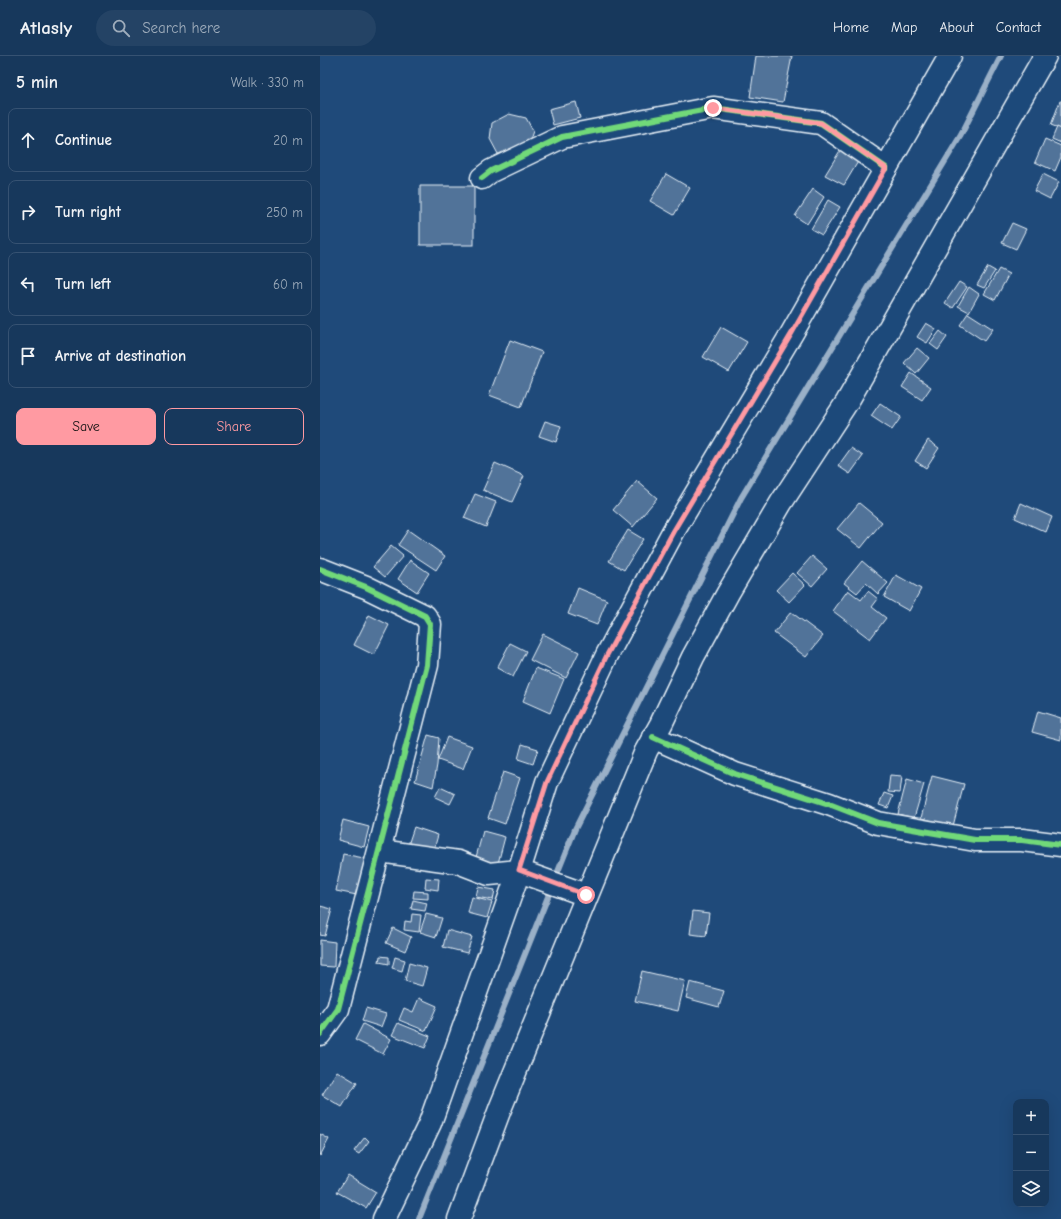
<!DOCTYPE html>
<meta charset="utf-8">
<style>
body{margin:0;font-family:"Comic Neue",sans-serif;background:#244365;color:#f1f3f6}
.controls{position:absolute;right:12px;bottom:12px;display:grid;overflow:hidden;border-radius:8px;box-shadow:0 4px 16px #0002}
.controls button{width:36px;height:36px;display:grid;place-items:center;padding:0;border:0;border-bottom:1px solid #365272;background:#17385c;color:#f1f3f6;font:20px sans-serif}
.stop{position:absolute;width:12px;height:12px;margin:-9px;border:3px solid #ff9aa2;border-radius:50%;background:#fff}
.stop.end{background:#ff9aa2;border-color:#fff;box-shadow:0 1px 4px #0008}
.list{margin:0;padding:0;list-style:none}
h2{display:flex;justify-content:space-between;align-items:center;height:52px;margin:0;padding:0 16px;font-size:17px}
h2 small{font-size:13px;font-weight:400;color:#9eacbb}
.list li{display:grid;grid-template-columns:26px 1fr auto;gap:12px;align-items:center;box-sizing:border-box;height:64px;margin:0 8px 8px;padding:0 8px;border:1px solid #365272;border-radius:8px}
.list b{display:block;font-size:15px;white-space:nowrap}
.list em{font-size:13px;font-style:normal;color:#9eacbb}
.actions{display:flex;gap:8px;padding:12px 16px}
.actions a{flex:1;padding:9px 0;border:1px solid #ff9aa2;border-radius:8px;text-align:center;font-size:14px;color:#ff9aa2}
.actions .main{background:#ff9aa2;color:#111}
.icon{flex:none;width:22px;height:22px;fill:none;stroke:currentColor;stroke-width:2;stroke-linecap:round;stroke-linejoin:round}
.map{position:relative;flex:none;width:741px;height:1163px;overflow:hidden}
header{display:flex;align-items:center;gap:24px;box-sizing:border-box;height:56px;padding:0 20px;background:#17385c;border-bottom:1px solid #365272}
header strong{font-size:19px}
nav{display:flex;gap:22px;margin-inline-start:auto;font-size:14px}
.search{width:280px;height:36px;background:#244365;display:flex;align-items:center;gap:10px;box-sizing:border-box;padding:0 14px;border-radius:22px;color:#9eacbb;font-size:15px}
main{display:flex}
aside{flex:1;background:#17385c}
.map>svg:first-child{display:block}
</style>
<header>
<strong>Atlasly</strong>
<div class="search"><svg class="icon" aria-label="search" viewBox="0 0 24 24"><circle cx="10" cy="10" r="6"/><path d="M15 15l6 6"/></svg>Search here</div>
<nav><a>Home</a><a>Map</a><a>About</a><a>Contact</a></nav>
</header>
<main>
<aside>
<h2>5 min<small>Walk · 330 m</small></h2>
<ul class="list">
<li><svg class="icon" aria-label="ahead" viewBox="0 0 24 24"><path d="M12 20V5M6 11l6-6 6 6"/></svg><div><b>Continue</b></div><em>20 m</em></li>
<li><svg class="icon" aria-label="right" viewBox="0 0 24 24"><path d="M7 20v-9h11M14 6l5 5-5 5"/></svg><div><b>Turn right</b></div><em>250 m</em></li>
<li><svg class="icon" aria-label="left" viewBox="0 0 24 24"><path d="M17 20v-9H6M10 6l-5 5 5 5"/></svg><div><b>Turn left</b></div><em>60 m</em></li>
<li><svg class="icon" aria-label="arrive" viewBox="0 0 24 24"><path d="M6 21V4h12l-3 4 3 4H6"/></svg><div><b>Arrive at destination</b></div></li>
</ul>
<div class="actions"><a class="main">Save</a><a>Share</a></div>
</aside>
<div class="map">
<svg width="741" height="1163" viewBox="0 0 741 1163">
<rect width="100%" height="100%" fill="#1f4a7a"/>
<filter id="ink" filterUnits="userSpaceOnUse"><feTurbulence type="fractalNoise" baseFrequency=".025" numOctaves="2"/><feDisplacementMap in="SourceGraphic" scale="8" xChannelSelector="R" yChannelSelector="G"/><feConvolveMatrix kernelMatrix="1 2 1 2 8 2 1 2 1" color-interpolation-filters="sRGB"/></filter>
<g filter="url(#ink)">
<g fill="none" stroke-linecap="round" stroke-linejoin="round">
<!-- stream -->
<polyline stroke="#9ab0c7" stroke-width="6" points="99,1163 255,773 421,442 641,79 681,0"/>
</g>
<!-- building -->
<g fill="#517399" stroke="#e8f1f8">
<polygon points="436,0 472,0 463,46 430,41"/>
<polygon points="740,45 741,45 741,73 731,69"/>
<polygon points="256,46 260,62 233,69 229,53"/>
<polygon points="189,58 206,62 213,75 206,95 193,103 178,98 170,83 172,67"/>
<polygon points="737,71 741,73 741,87 732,83"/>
<polygon points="725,83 741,90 741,101 735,115 715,106"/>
<polygon points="521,93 539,104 524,129 505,119"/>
<polygon points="346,118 370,132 354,159 330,145"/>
<polygon points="723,118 739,126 730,143 714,135"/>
<rect x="100" y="130" width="54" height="59"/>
<polygon points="493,133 504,141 487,168 475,160"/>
<polygon points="508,144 520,151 502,179 491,173"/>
<polygon points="692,167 706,173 696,193 682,187"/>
<polygon points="668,211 675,215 664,232 657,229"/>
<polygon points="679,213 689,218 675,244 664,238"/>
<polygon points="639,226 647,231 633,252 625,247"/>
<polygon points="649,231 659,238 649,256 638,250"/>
<polygon points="648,257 673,273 664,285 640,269"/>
<polygon points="606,267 616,273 607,287 597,281"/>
<polygon points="401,271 427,286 409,316 383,301"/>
<polygon points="620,275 627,281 618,294 610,288"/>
<polygon points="190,284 222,296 201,351 169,339"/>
<polygon points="597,292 609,302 596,318 584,307"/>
<polygon points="591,317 611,331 602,344 582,331"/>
<polygon points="560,347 581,361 572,374 551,360"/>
<polygon points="225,365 241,370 236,386 219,380"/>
<polygon points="608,384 619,392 606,412 595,405"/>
<polygon points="531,392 543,400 530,418 518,410"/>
<polygon points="175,407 204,420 192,446 163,434"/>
<polygon points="317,425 337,442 313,471 293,454"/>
<polygon points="155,438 176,446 166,471 144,462"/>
<polygon points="539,447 562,466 541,492 517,473"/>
<polygon points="701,447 732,461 726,476 695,462"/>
<polygon points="88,474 125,500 116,514 78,489"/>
<polygon points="308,474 323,483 304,514 289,505"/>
<polygon points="71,490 83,500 65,521 53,511"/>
<polygon points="492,500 507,513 492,530 477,517"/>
<polygon points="90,504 109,517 97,536 78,523"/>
<polygon points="542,505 568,527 558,538 546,527 537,537 524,527"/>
<polygon points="472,517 485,529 469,546 456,534"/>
<polygon points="576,519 601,533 589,555 564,541"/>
<polygon points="258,532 287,544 277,569 248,558"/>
<polygon points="528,534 541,544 548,535 558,543 552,551 566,562 550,583 513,555"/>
<polygon points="471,556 503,580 486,601 454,577"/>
<polygon points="49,559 69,569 54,599 34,589"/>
<polygon points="223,578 259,596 246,622 210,604"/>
<polygon points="190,587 206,595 193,621 177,612"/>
<polygon points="216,612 244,623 230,657 203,645"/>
<polygon points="718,655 741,662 741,684 712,676"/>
<polygon points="108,679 119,682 117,709 113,731 95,725"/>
<polygon points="127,681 152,690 143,713 118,704"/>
<polygon points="202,688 218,693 213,708 198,703"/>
<polygon points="183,716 200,722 185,768 168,762"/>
<polygon points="570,719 582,720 580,737 568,736"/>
<polygon points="612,720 644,728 633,770 601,762"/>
<polygon points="587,723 604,728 594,762 578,758"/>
<polygon points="120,731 135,738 130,748 115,741"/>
<polygon points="564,737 573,740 568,752 559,749"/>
<polygon points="23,764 49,771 44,791 18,784"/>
<polygon points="94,771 118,779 113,797 88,789"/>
<polygon points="163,775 185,781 177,811 155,805"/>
<polygon points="23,798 49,803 42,840 16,835"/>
<polygon points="106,822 119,823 118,834 105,832"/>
<polygon points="158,831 175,834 173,844 156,841"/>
<polygon points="94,835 108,836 108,843 93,842"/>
<polygon points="152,841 172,846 167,862 148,857"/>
<polygon points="93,844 107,847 105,855 91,853"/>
<polygon points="0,850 12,853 5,880 0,879"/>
<polygon points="373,855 389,857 386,880 370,878"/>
<polygon points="92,858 101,859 99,876 84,874 85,865 91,866"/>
<polygon points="106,858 122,862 116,881 100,876"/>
<polygon points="73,872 91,881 85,895 66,887"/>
<polygon points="127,874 152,881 147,897 123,891"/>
<polygon points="0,884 15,886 14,911 0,910"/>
<polygon points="60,900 69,901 69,908 59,906"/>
<polygon points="75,901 85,904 82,915 72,912"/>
<polygon points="89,907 107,912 102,930 85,925"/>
<polygon points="322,915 365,925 358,955 315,945"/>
<polygon points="370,926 404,935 399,951 366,942"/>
<polygon points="99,942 117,950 106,975 79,964 84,952 93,956"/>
<polygon points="46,952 66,958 61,971 42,965"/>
<polygon points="78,967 110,980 105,992 72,979"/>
<polygon points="43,968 71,983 63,998 35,984"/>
<polygon points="17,1015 37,1027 22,1051 2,1039"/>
<polygon points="0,1078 9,1083 0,1100"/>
<polygon points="45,1081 49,1085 39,1098 34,1095"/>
<polygon points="28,1119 56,1136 46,1152 17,1136"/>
</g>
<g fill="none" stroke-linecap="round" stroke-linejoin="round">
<!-- street casing -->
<g stroke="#e8f1f8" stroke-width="25">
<g id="street">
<polyline points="162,122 171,115 242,81 393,52 501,67 566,112"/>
<polyline points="0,513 46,531 105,560 110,568 107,609 18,953 0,978"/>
<polyline points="333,681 415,718 509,748 558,767 655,784 702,784 741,789"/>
<polyline points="60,795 138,806 169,818 199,815 266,839"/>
</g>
</g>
<!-- secondary casing -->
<g stroke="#e8f1f8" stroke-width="25">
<g id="secondary">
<polyline points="64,1163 110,1067 199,815 227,726 287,599 353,476 472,277 630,0"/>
<polyline points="139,1163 180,1053 326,695 341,668 373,601 408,537 461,447 527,346 725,0"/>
</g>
</g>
<!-- street -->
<use href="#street" stroke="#1f4a7a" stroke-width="22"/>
<!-- secondary -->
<use href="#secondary" stroke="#1f4a7a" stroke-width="22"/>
<!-- cycleway casing -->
<g stroke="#1f4a7a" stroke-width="8">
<g id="cycleway">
<polyline points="162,122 171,115 242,81 393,52 501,67 566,112"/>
<polyline points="0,513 46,531 105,560 110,568 107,609 18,953 0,978"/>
<polyline points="333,681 415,718 509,748 558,767 655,784 702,784 741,789"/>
</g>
</g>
<!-- cycleway -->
<use href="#cycleway" stroke="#71d979" stroke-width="6"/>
</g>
</g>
<g fill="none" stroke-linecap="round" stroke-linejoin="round" filter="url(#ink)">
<!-- route -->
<polyline stroke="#ff9aa2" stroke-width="5" points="266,839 199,814 227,726 287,599 353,476 472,277 566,112 501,67 393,52"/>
</g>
</svg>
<div class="controls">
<button>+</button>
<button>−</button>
<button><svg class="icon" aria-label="layers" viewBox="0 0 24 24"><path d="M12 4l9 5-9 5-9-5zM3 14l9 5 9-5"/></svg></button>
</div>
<div class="stop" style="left:266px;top:839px"></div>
<div class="stop end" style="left:393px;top:52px"></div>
</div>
</main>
